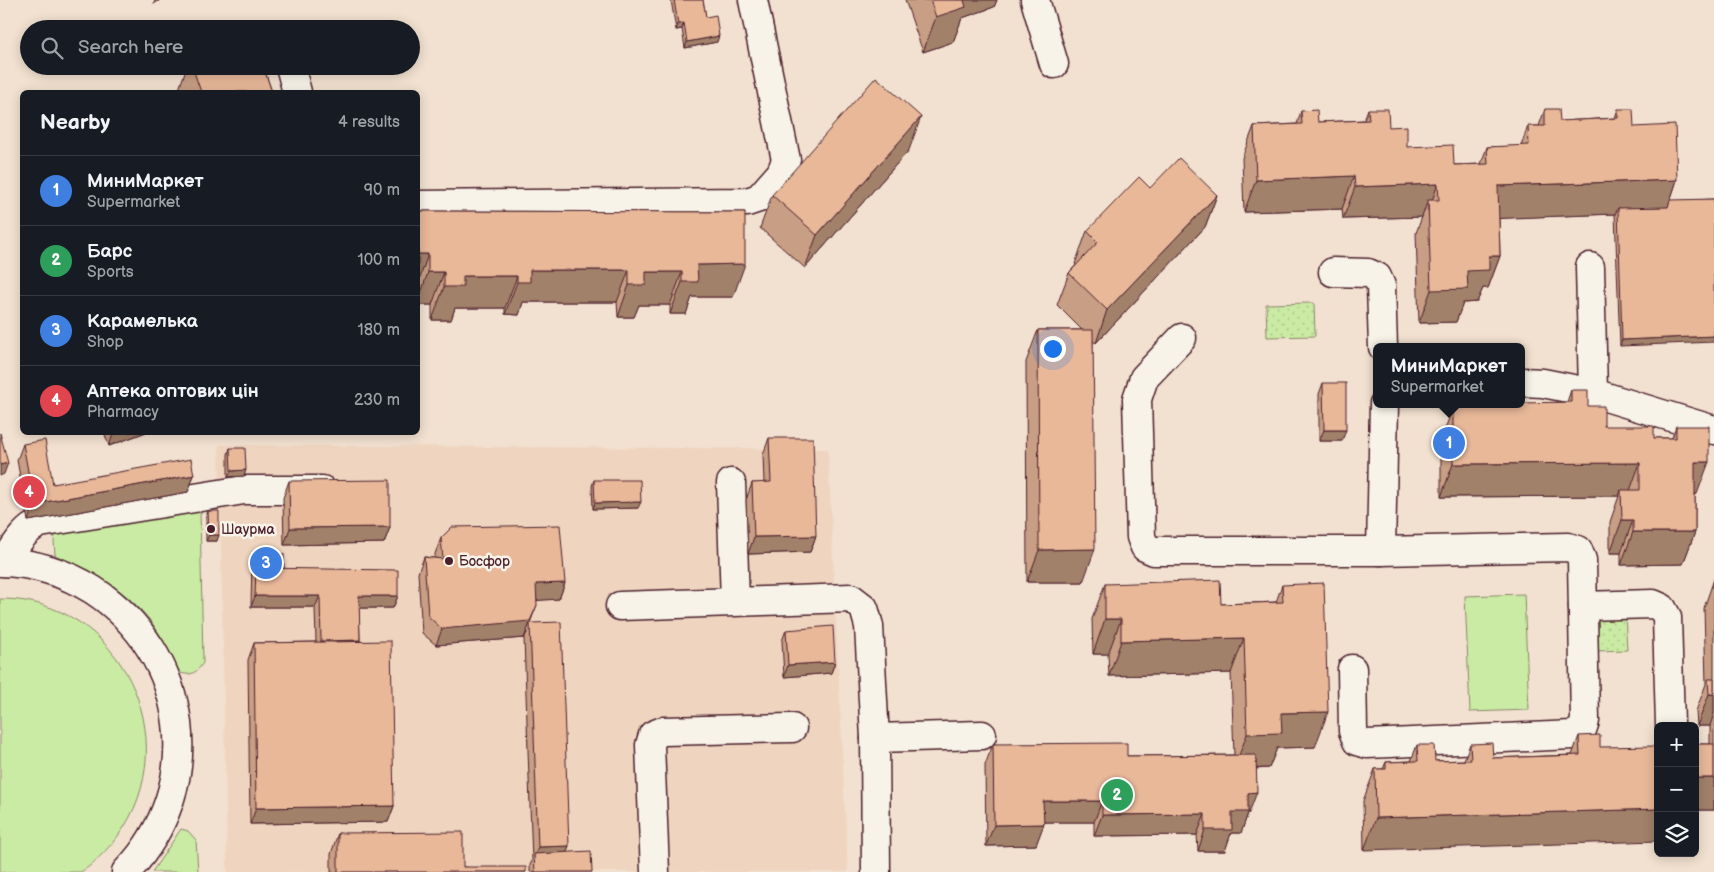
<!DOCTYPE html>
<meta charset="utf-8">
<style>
body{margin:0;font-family:"Balsamiq Sans",sans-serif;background:#20242c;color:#f1f3f6}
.controls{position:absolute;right:15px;bottom:15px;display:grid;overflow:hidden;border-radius:8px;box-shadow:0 2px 12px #0003}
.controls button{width:45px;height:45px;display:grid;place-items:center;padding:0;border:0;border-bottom:1px solid #363941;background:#171b24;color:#f1f3f6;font:25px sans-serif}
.you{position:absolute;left:1052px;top:348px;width:18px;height:18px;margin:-12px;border:4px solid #fff;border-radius:50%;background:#1a73e8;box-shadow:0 0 0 8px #1a73e833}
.badge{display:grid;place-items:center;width:32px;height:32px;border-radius:50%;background:#a6949b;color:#fff;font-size:16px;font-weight:700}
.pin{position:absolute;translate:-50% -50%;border:2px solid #fff;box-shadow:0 1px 5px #0006}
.popup{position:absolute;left:1373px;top:343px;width:152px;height:65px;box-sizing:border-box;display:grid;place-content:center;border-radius:8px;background:#171b24;filter:drop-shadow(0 1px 4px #0005);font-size:16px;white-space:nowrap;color:#9ea1a6}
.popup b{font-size:19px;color:#f1f3f6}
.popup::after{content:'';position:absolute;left:50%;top:100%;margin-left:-10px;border:10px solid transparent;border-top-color:#171b24}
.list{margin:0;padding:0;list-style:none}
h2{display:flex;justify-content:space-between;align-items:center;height:65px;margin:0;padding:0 20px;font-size:21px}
h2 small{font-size:16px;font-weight:400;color:#9ea1a6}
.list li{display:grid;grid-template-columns:32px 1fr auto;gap:15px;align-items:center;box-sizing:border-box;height:70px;padding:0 20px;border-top:1px solid #363941}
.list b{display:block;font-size:19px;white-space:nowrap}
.list p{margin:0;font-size:16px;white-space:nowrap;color:#9ea1a6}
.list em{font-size:16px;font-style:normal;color:#9ea1a6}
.icon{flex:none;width:28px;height:28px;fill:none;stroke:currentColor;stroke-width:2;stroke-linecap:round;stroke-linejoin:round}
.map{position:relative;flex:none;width:1714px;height:872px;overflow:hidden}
.search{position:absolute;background:#171b24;box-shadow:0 2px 12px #0003;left:20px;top:20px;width:400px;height:55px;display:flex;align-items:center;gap:12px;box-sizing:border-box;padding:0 18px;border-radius:28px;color:#9ea1a6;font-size:19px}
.panel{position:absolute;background:#171b24;box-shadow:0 2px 12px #0003;left:20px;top:90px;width:400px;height:345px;border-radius:8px}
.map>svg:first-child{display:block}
</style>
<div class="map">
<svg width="1714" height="872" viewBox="0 0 1714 872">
<defs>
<pattern id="park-dots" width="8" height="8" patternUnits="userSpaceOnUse" patternTransform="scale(1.25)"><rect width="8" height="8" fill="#caeba4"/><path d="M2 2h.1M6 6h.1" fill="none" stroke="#afc98d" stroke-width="1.8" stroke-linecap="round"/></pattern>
</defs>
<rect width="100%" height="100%" fill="#f2e1d0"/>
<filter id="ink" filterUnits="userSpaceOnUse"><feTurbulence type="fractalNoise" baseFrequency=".02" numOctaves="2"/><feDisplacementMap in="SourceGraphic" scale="10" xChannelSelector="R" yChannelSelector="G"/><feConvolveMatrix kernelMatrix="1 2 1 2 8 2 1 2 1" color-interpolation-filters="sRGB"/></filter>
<g filter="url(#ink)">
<!-- built -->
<polygon fill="#efd5c0" points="219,445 828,449 848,872 227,872"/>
<!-- green -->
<g fill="#caeba4" stroke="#8a8568">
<path d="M200,511L203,663C196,673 192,676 180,673C171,657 163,638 152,623C127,590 92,571 55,555L54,541L55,534Z"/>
<polygon points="1524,594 1529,710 1470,712 1465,596"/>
<path d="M0,599C121,598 188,741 118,836C111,845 91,868 80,872C75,872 66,872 61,872C40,872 20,872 0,872Z"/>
<polygon points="181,829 188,831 196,840 198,872 152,872"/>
</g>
<!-- park -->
<g fill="url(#park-dots)" stroke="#8a8568">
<polygon points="1314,303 1315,336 1267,337 1266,304"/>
<polygon points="1594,614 1625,614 1627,650 1595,651"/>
</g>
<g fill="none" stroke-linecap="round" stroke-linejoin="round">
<!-- minor casing -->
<g stroke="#4a1f2b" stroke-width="31">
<g id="minor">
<polyline points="1035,0 1054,64"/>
<polyline points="290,66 297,92"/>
<polyline points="418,205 747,202 759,198 781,173 786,160 753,0"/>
<polyline points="1590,267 1593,393"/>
<polyline points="1333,272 1368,273 1377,277 1381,286 1383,347"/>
<polyline points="1182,338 1144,378 1137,399 1141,537 1145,547 1154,551 1381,551 1568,547 1578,550 1582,560 1585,721 1582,730 1573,735 1367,744 1357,741 1353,731 1352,669"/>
<polyline points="1522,382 1543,383 1593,393 1714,430"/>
<polyline points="731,483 735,601"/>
<polyline points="1381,551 1384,404"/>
<path d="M0,562C32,562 66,573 93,590C191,654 208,787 126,872"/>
<path d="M5,562C15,547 23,530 40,523L244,490H322"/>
<polyline points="620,606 851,598 864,608 869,626 875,738 876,872"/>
<polyline points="1583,606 1653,604 1662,608 1667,617 1670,725"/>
<polyline points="875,738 982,735"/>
<polyline points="655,872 650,745 653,735 663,731 792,728"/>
</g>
</g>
<!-- minor -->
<use href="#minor" stroke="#f7f3e8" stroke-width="28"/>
</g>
<!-- wall -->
<g fill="#c89e84" stroke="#4a1f2b">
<polygon points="671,0 703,0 706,17 717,42 685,48 682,29 676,30"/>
<polygon points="905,0 997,0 994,7 962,18 953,42 923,52"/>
<polygon points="187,66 263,66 272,92 178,92"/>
<polygon points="1368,109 1389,127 1407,147 1454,165 1481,164 1487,147 1521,146 1528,126 1539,126 1545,109 1560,121 1615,118 1618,109 1634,127 1677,180 1670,201 1714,199 1620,346 1615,214 1499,218 1500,256 1488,288 1483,288 1477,302 1463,303 1456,322 1419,323 1416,233 1422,217 1343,219 1342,209 1244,212 1242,158 1254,126 1297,124 1301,111 1318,122 1364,120"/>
<polygon points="909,150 805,268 760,228 772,195"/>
<polygon points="1150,188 1217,195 1205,227 1096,343 1093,341 1083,582 1027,582 1026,362 1038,330 1082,330 1057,305 1069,273 1076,265 1075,264 1087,231"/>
<polygon points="418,211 745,212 733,297 692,297 686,314 670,314 670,305 639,305 634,317 618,317 617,302 523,302 519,315 505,314 505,308 455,308 451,320 432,320 432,305 418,305"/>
<polygon points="1323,383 1342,441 1319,441 1319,394"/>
<polygon points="1571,390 1588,406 1604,426 1654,438 1672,438 1676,426 1697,494 1695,494 1695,532 1683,564 1621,565 1621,553 1610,553 1610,522 1619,496 1441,497 1441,440 1453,407 1490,407 1491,404 1522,404 1567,402"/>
<polygon points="104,432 146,432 109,446"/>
<polygon points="769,438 816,536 810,552 748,554 746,500 752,483 764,483 763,455"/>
<polygon points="23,444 53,484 194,475 188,492 28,521 17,460"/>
<polygon points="230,448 244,476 228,477 228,454"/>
<polygon points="594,480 638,508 593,509 592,486"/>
<polygon points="289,481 390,527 384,543 284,545 283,498"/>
<polygon points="208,511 217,541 206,541 206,517"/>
<polygon points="441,538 565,583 559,599 537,600 530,623 567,852 592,872 530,872 530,865 532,861 524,639 527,632 524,638 436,645 422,633 418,573 424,557 435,558 435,554"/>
<polygon points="254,553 284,568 398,596 393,608 359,608 360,641 394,806 388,822 250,824 248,660 254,643 316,642 315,607 251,607 252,559"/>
<polygon points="1714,579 1714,810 1695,810 1695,744 1710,744 1710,726 1697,726 1696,711 1706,684 1704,608"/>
<polygon points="1105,584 1221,604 1276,602 1282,585 1315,747 1277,748 1269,768 1256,769 1249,813 1248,813 1241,833 1231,833 1225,851 1198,851 1197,835 1094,836 1094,822 1044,822 1036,845 986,846 985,765 993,744 1127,756 1234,755 1231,673 1109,676 1108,654 1093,654 1092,619"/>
<polygon points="786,630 835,662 831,673 784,677 782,641"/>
<polygon points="1579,736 1600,747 1364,850 1363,801 1375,769 1383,769 1386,762 1411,761 1417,745 1435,761 1464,760 1470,744 1493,758 1572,755"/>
<polygon points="338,833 463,867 526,872 331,872 331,854"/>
</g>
<!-- shaded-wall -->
<g fill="#a2816b" stroke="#4a1f2b">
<polygon points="155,0 160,0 154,4"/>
<polygon points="955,0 997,0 994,7 962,18 953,42 923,52 936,17"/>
<polygon points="684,23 682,29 676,30 678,24"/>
<polygon points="719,36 717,42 685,48 687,42"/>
<polygon points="921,117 909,150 805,268 817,235"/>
<polygon points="1354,176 1342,209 1244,212 1256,180"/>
<polygon points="1677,180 1666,213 1618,208 1615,214 1486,219 1498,186"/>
<polygon points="1438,184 1428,212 1428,200 1422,217 1343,219 1355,187"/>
<polygon points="1217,195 1205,227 1096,343 1107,310"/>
<polygon points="418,254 428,254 418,284"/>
<polygon points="1489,256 1500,256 1488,288 1483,288 1477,302 1463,303 1456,322 1419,323 1431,290 1467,271"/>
<polygon points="745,264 733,297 692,297 686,314 670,314 682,282 697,265"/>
<polygon points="530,270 629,270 617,302 523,302 519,315 505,314 517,282"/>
<polygon points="428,272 444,272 432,305 418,305 418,302"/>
<polygon points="646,272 682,272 670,305 639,305 634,317 618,317 629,285"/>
<polygon points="463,276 517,276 505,308 455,308 451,320 432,320 444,287"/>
<polygon points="1714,336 1714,342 1620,346 1622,340"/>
<polygon points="1324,430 1346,430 1342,441 1319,441"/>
<polygon points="117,432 146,432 109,446 113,434"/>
<polygon points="1695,462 1709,462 1697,494 1683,494"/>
<polygon points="8,463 4,474 0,476 0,465"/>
<polygon points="1640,463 1628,496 1621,490 1619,496 1441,497 1453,464"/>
<polygon points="246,470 244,476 228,477 231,471"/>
<polygon points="194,475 188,492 28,521 34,504"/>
<polygon points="641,502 638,508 593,509 595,503"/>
<polygon points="1622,520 1633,520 1621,553 1610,553"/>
<polygon points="390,527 384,543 284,545 290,528"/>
<polygon points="1633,532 1695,532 1683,564 1621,565"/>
<polygon points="209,535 219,535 217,541 206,541"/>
<polygon points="816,536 810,552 748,554 754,537"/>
<polygon points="1095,549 1083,582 1027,582 1039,550"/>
<polygon points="565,583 559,599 530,601 536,584"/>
<polygon points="255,596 320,596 315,607 251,607"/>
<polygon points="359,596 398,596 393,608 355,608"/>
<polygon points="537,605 524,638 436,645 442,629"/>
<polygon points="1105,619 1121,619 1108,654 1093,654"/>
<polygon points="1244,638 1231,673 1109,676 1121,641"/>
<polygon points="360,640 356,651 317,652 321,641"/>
<polygon points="835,662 831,673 784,677 788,665"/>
<polygon points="1709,694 1714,694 1714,713 1710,726 1697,726"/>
<polygon points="1328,712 1315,747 1277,748 1269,768 1234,769 1247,734 1281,713"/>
<rect x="1695" y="778" width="19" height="32"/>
<polygon points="1257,792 1249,813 1248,813 1241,833 1231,833 1225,851 1198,851 1205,830 1232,812 1248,793"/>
<polygon points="1043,801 1102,801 1094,822 1036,822"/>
<polygon points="394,806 388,822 250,824 256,808"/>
<polygon points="1658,809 1658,841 1364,850 1376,818"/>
<polygon points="1205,814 1197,835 1094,836 1102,815"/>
<polygon points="1044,824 1036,845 986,846 994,825"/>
<polygon points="569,846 563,863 534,857 538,847"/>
</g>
<!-- building -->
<g fill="#e8b899" stroke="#4a1f2b">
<polygon points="674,0 703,0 706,17 716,15 719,36 687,42 684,23 678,24"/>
<polygon points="930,0 964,0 966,7 936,17"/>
<polygon points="192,66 263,66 272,92 201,92"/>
<polygon points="876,77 921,117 817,235 772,195"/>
<polygon points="1368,109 1388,109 1389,127 1407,126 1407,147 1453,145 1454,165 1488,164 1487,147 1529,145 1528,126 1545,126 1545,109 1559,109 1560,121 1618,118 1618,109 1633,109 1634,127 1675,125 1677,180 1498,186 1500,256 1489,256 1489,270 1467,271 1468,289 1431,290 1428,200 1439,200 1438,184 1355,187 1354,176 1256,180 1254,126 1302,124 1301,111 1317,110 1318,122 1369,120"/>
<polygon points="1179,158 1217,195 1107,310 1069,273 1098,242 1087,231 1139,177 1150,188"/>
<polygon points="1714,199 1714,336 1622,340 1618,208 1668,207 1670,200"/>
<polygon points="418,211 745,212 745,264 697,265 698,282 682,282 682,272 646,272 646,285 629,285 629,270 530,270 530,282 517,282 517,276 463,276 463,287 444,287 444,272 428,272 428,254 418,254"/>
<polygon points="1038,330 1093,330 1095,549 1039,550"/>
<polygon points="1323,383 1346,383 1346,430 1324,430"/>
<polygon points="1571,390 1588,390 1588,406 1604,406 1604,426 1654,426 1654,438 1676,438 1676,426 1709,426 1709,462 1695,462 1695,532 1633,532 1633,520 1622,520 1621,490 1640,490 1640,463 1453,464 1453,407 1497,407 1497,404 1522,404 1522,403 1571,402"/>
<polygon points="0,433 8,463 0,465"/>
<polygon points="769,438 813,438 816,536 754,537 752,483 771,482"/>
<polygon points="45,440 53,484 191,459 194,475 34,504 23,444"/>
<polygon points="230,448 245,448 246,470 231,471"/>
<polygon points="390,480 390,527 290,528 289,481"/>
<polygon points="594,480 640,480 641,502 595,503"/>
<polygon points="208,511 219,511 219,535 209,535"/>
<polygon points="560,525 565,583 536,584 537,605 530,621 442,629 428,616 424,557 443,559 441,538 452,527"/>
<polygon points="254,553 284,554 284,568 256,568 254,573"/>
<polygon points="256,568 398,570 398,596 359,596 360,640 321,641 320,596 255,596"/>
<polygon points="1220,580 1221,604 1283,602 1282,585 1324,583 1328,712 1281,713 1282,733 1247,734 1244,638 1121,641 1121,619 1105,619 1105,584"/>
<polygon points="561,622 569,846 538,847 530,623"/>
<polygon points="833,626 835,662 788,665 786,630"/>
<polygon points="391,641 394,806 256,808 254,643"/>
<polygon points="1708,679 1714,679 1714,694 1709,694"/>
<polygon points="1600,735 1600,747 1658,746 1658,809 1376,818 1375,769 1386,769 1386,762 1418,761 1417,745 1434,745 1435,761 1471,760 1470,744 1492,743 1493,758 1580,755 1579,736"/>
<polygon points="1127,743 1127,756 1256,755 1257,792 1248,793 1248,812 1232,812 1232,830 1205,830 1205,814 1102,815 1102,801 1043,801 1044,824 994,825 993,744"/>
<rect x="1695" y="744" width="19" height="34"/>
<polygon points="463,832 463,867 526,867 526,872 338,872 338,833"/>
<polygon points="591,851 592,872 535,872 534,854"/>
</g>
</g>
<!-- markers -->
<g fill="#4a1f2b" stroke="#f7f3e8" stroke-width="2">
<circle cx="211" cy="529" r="5"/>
<circle cx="449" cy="561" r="5"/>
</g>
<g text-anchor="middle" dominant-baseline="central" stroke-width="5" stroke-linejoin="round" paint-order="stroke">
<!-- poi labels -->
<g font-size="14" fill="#4a1f2b" stroke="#f7f3e8" text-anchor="start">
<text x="221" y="529">Шаурма</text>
<text x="459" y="561">Босфор</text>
</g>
</g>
</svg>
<div class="controls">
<button>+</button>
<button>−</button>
<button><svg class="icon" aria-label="layers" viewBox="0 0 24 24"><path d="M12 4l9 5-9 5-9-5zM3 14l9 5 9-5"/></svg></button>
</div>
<div class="you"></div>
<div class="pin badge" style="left:1449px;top:443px;background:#3f7fe0">1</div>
<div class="popup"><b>МиниМаркет</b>Supermarket</div>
<div class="pin badge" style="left:1117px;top:795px;background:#2e9e5b">2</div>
<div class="pin badge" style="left:266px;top:563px;background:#3f7fe0">3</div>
<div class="pin badge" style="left:29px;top:492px;background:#e0444e">4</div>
<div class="search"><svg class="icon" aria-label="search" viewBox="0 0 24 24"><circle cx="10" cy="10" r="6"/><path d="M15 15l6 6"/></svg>Search here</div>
<section class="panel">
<h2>Nearby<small>4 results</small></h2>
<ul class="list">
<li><span class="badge" style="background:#3f7fe0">1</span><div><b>МиниМаркет</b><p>Supermarket</p></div><em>90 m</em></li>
<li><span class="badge" style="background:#2e9e5b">2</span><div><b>Барс</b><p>Sports</p></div><em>100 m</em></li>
<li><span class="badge" style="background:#3f7fe0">3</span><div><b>Карамелька</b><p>Shop</p></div><em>180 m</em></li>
<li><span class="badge" style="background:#e0444e">4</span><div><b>Аптека оптових цін</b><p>Pharmacy</p></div><em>230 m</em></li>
</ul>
</section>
</div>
